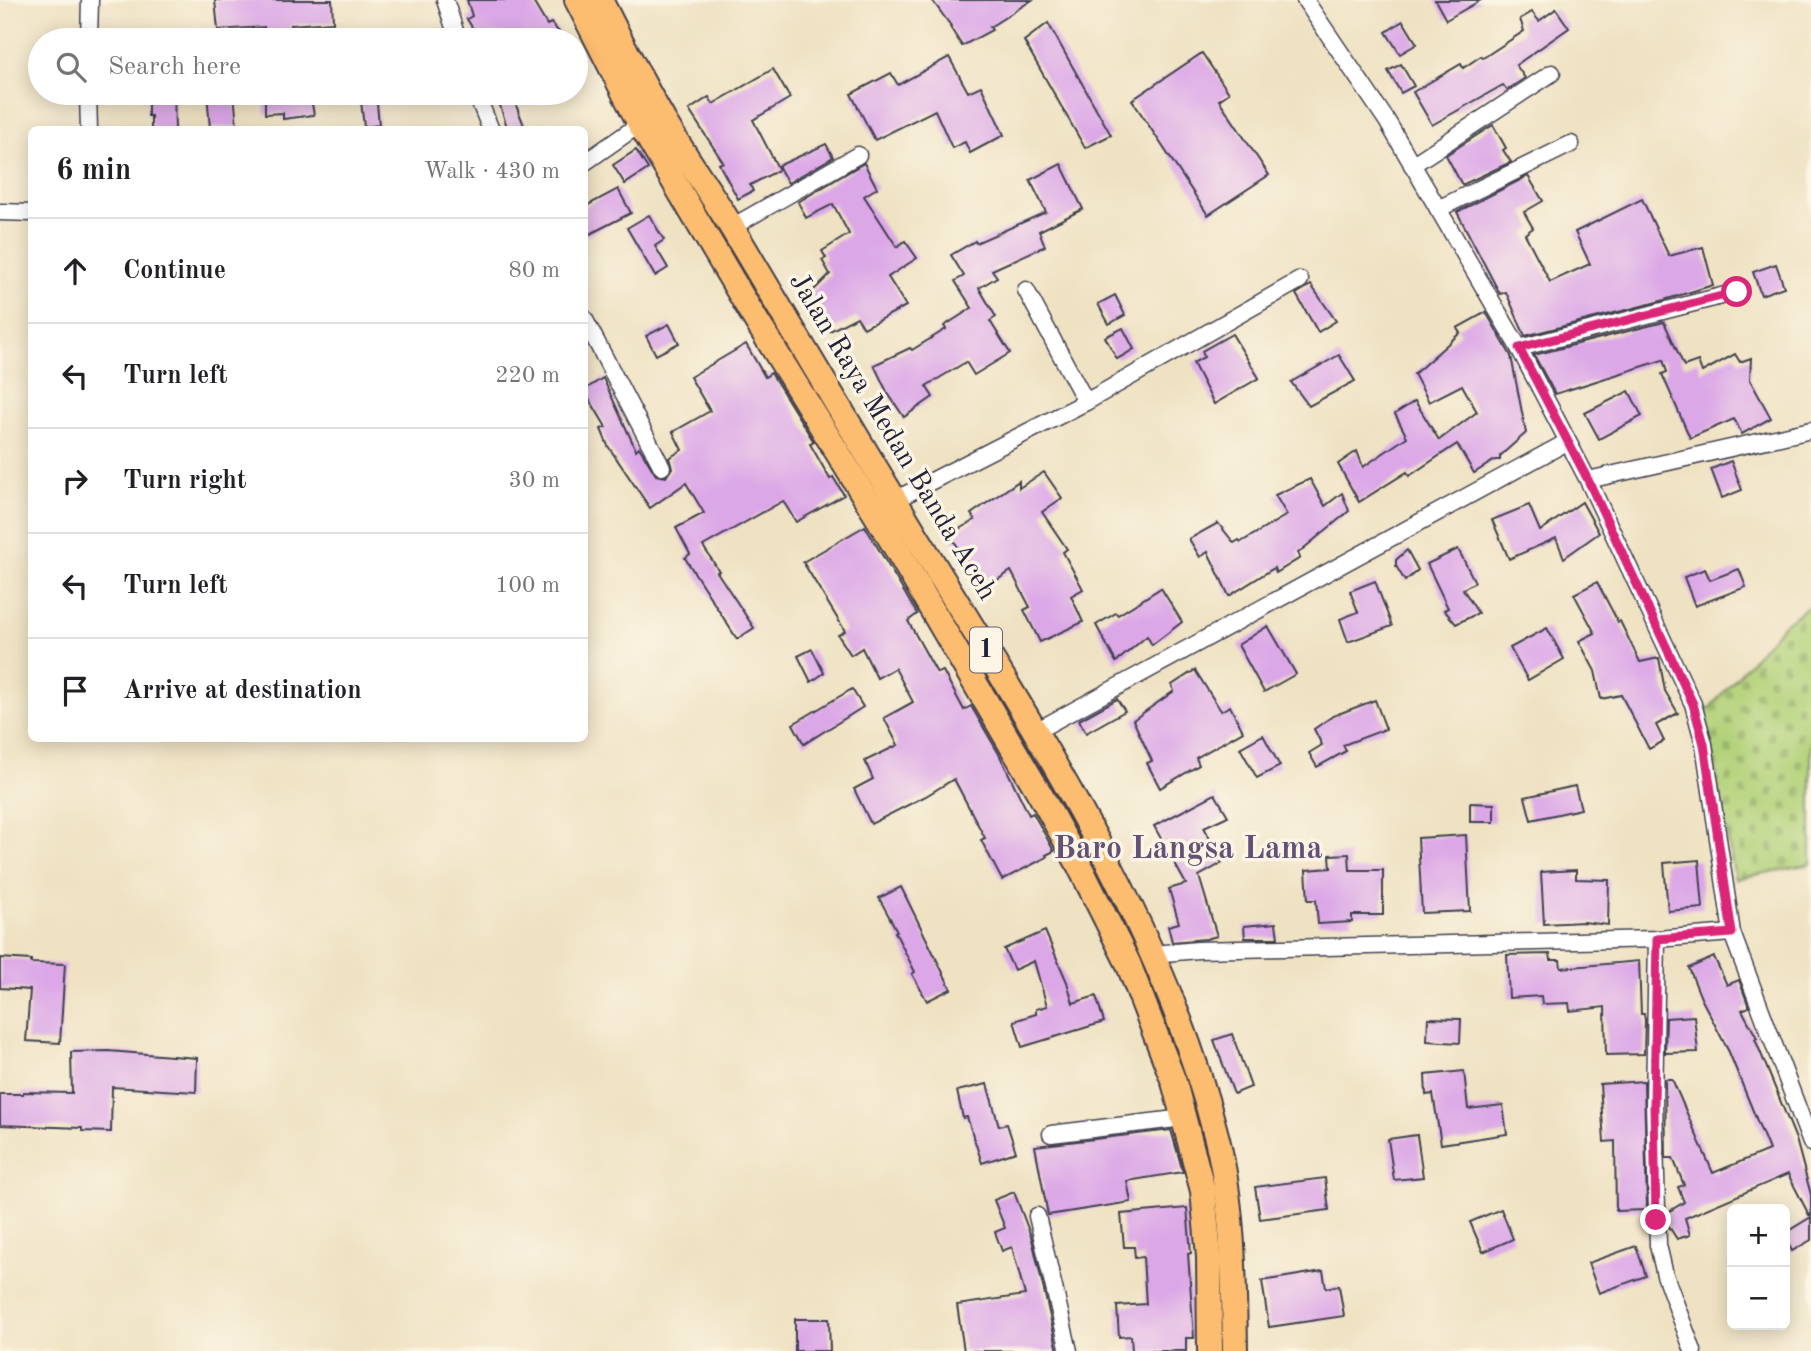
<!DOCTYPE html>
<meta charset="utf-8">
<style>
body{margin:0;font-family:"Old Standard TT",serif;background:#f6f6f6;color:#202124}
.controls{position:absolute;right:21px;bottom:21px;display:grid;overflow:hidden;border-radius:10px;box-shadow:0 4px 18px #0003}
.controls button{width:63px;height:63px;display:grid;place-items:center;padding:0;border:0;border-bottom:2px solid #e0e0e0;background:#fff;color:#202124;font:35px sans-serif}
.stop{position:absolute;width:21px;height:21px;margin:-16px;border:5px solid #db2777;border-radius:50%;background:#fff}
.stop.end{background:#db2777;border-color:#fff;box-shadow:0 2px 7px #0008}
.list{margin:0;padding:0;list-style:none}
h2{display:flex;justify-content:space-between;align-items:center;height:91px;margin:0;padding:0 28px;font-size:30px}
h2 small{font-size:23px;font-weight:400;color:#757577}
.list li{display:grid;grid-template-columns:46px 1fr auto;gap:21px;align-items:center;box-sizing:border-box;height:105px;padding:0 28px;border-top:2px solid #e0e0e0}
.list b{display:block;font-size:26px;white-space:nowrap}
.list em{font-size:23px;font-style:normal;color:#757577}
.icon{flex:none;width:38px;height:38px;fill:none;stroke:currentColor;stroke-width:2;stroke-linecap:round;stroke-linejoin:round}
.map{position:relative;flex:none;width:1811px;height:1351px;overflow:hidden}
.search{position:absolute;background:#fff;box-shadow:0 4px 18px #0003;left:28px;top:28px;width:560px;height:77px;display:flex;align-items:center;gap:18px;box-sizing:border-box;padding:0 24px;border-radius:38px;color:#757577;font-size:26px}
.panel{position:absolute;background:#fff;box-shadow:0 4px 18px #0003;left:28px;top:126px;width:560px;height:616px;border-radius:10px}
.map>svg:first-child{display:block}
</style>
<div class="map">
<svg width="1811" height="1351" viewBox="0 0 1811 1351">
<defs>
<pattern id="cemetery-stones" width="16" height="16" patternUnits="userSpaceOnUse" patternTransform="scale(1.75)"><rect width="16" height="16" fill="#b2d279"/><path d="M2 7V4a2 2 0 0 1 4 0v3zM10 15v-3a2 2 0 0 1 4 0v3z" fill="#99b46a"/></pattern>
</defs>
<rect width="100%" height="100%" fill="#fcf5e5"/>
<filter id="ink" filterUnits="userSpaceOnUse"><feTurbulence type="fractalNoise" baseFrequency=".0143" numOctaves="2"/><feDisplacementMap in="SourceGraphic" scale="14" xChannelSelector="R" yChannelSelector="G"/><feConvolveMatrix kernelMatrix="1 2 1 2 8 2 1 2 1" color-interpolation-filters="sRGB"/></filter>
<filter id="wash" filterUnits="userSpaceOnUse"><feTurbulence type="fractalNoise" baseFrequency=".00686" numOctaves="4" result="noise"/><feDisplacementMap in="SourceGraphic" scale="28" xChannelSelector="R" yChannelSelector="G"/><feGaussianBlur stdDeviation="1.57" result="paint"/><feColorMatrix in="noise" values="0 0 0 0 0 0 0 0 0 0 0 0 0 0 0 0 0 1.4 0 .05"/><feComposite in="paint" operator="in"/></filter>
<g filter="url(#wash)">
<rect width="100%" height="100%" fill="#efe2c3"/>
<!-- cemetery -->
<polygon fill="url(#cemetery-stones)" stroke="#6a7a5a" stroke-width="2" points="1811,605 1811,864 1735,879 1705,713 1784,624"/>
<g id="blocks">
<!-- building -->
<g fill="#dba7e7">
<polygon points="215,0 332,0 333,22 291,25 291,35 264,34 264,27 218,30"/>
<polygon points="467,0 532,0 547,25 551,23 566,40 480,40 467,19 472,16"/>
<polygon points="932,0 1032,0 990,27 992,30 962,46 950,27 951,26"/>
<polygon points="1435,0 1481,0 1446,20"/>
<polygon points="1556,9 1569,28 1516,65 1525,78 1507,90 1503,85 1432,125 1413,92 1461,64 1463,68 1481,56 1483,58 1524,31 1520,19 1532,12 1539,21"/>
<polygon points="1403,21 1417,44 1400,54 1386,32"/>
<polygon points="1048,23 1111,135 1085,148 1024,41"/>
<polygon points="1202,53 1229,93 1219,100 1269,175 1208,215 1132,100"/>
<polygon points="949,57 968,92 981,86 1004,135 970,153 965,142 952,148 935,110 875,140 851,94 891,73 898,85"/>
<polygon points="1401,64 1414,86 1401,93 1388,71"/>
<polygon points="773,69 790,98 753,120 779,170 750,185 753,191 738,199 719,164 723,162 689,110 709,97 713,104"/>
<polygon points="148,93 174,93 175,130 151,130 151,116 148,116"/>
<polygon points="207,93 234,93 237,126 210,128"/>
<polygon points="265,93 310,93 314,115 283,119 283,113 265,114"/>
<polygon points="360,93 376,93 379,125 364,127"/>
<polygon points="496,93 511,93 526,130 508,130"/>
<polygon points="1493,125 1506,148 1503,150 1511,162 1462,185 1446,155"/>
<polygon points="826,144 833,157 788,183 778,166"/>
<polygon points="636,150 648,169 625,184 613,165"/>
<polygon points="864,163 877,188 864,196 897,247 905,241 917,258 888,277 906,306 864,328 857,317 830,331 810,294 830,274 822,260 826,258 822,251 849,234 833,204 806,218 798,202"/>
<polygon points="1061,164 1083,209 1039,231 1045,246 992,270 997,277 979,288 996,317 990,321 1010,353 974,375 966,362 926,386 933,397 904,417 887,392 874,365 910,348 912,350 946,329 944,326 972,308 955,281 964,276 951,255 975,241 976,243 1046,212 1030,180"/>
<polygon points="1528,176 1543,201 1524,212 1533,228 1525,234 1550,282 1590,264 1575,232 1642,199 1669,256 1703,247 1713,285 1661,301 1525,336 1506,292 1500,294 1457,212"/>
<polygon points="618,189 631,213 584,237 584,207"/>
<polygon points="649,215 664,240 655,246 668,268 655,276 627,228"/>
<polygon points="1776,264 1784,287 1761,295 1753,272"/>
<polygon points="1311,285 1336,321 1318,332 1296,294"/>
<polygon points="1115,295 1125,315 1109,324 1098,304"/>
<polygon points="1486,312 1511,356 1526,433 1500,456 1500,460 1495,460 1474,473 1457,444 1409,476 1407,472 1359,502 1338,464 1357,451 1363,467 1407,437 1395,414 1415,401 1439,440 1477,412 1462,385 1429,402 1414,374 1460,333 1457,328"/>
<polygon points="1664,322 1684,366 1698,361 1702,372 1735,354 1740,362 1751,358 1750,380 1771,418 1742,434 1734,419 1690,438 1662,374 1667,372 1663,360 1555,394 1534,355"/>
<polygon points="669,324 679,343 656,355 646,336"/>
<polygon points="1123,328 1134,349 1117,359 1105,337"/>
<polygon points="1232,334 1259,378 1214,404 1193,363 1204,357 1202,351"/>
<polygon points="746,344 765,377 771,373 814,442 810,444 830,479 833,477 844,495 796,522 783,501 703,546 719,571 717,572 754,628 737,639 685,558 690,554 676,528 704,513 686,483 650,508 608,446 601,429 606,427 584,390 603,378 636,450 639,447 656,475 666,477 672,468 669,458 682,450 673,432 710,411 690,377"/>
<polygon points="1339,355 1355,381 1309,406 1291,382"/>
<polygon points="1629,391 1642,416 1599,439 1585,413"/>
<polygon points="1731,461 1742,490 1722,498 1711,469"/>
<polygon points="1044,472 1062,498 1042,512 1067,549 1063,552 1083,589 1071,596 1083,622 1040,642 1024,610 1030,607 1011,571 980,591 969,573 972,571 950,534 975,520 971,514 1019,481 1019,488"/>
<polygon points="1310,479 1325,506 1342,493 1349,511 1298,553 1300,558 1276,573 1274,568 1229,596 1208,552 1200,557 1189,539 1218,523 1234,543 1239,540 1241,542 1287,515 1275,495"/>
<polygon points="1582,502 1599,533 1564,558 1556,538 1509,559 1492,520 1529,505 1540,531"/>
<polygon points="865,526 917,614 908,621 937,673 943,671 964,710 971,706 999,754 1029,815 1033,813 1054,851 1046,855 1047,857 1002,880 981,840 985,838 954,779 926,796 871,824 854,789 873,779 865,761 898,745 884,718 913,702 895,668 877,678 862,648 851,655 838,635 845,631 803,562"/>
<polygon points="1458,549 1475,582 1463,589 1478,613 1456,624 1444,610 1448,608 1427,564"/>
<polygon points="1407,550 1418,570 1405,581 1396,566 1396,560"/>
<polygon points="1705,569 1710,580 1739,569 1746,587 1695,606 1684,577"/>
<polygon points="1375,581 1392,626 1348,642 1340,619 1358,612 1350,591"/>
<polygon points="1597,582 1618,622 1620,621 1640,662 1659,658 1665,691 1678,713 1656,725 1664,741 1649,749 1621,695 1601,699 1595,671 1579,641 1595,633 1574,594"/>
<polygon points="1161,588 1182,622 1152,645 1147,636 1116,662 1096,625 1116,613 1118,615"/>
<polygon points="1268,626 1296,674 1264,692 1238,645"/>
<polygon points="1547,628 1564,659 1528,680 1510,648"/>
<polygon points="812,649 824,673 811,682 798,656"/>
<polygon points="1195,670 1221,711 1230,706 1243,731 1196,758 1199,765 1160,788 1147,763 1152,761 1133,720 1174,691 1172,685"/>
<polygon points="852,689 863,707 804,744 793,724"/>
<polygon points="1117,699 1125,711 1086,733 1079,720"/>
<polygon points="1375,700 1386,729 1343,745 1346,751 1317,767 1309,753 1322,745 1314,729 1333,716"/>
<polygon points="1263,735 1280,766 1257,778 1240,748"/>
<polygon points="1575,786 1581,809 1531,820 1525,797"/>
<polygon points="1215,794 1228,816 1204,827 1222,863 1199,876 1217,936 1206,939 1172,942 1168,926 1179,923 1169,889 1186,884 1154,826"/>
<polygon points="1470,803 1494,804 1494,822 1470,822"/>
<polygon points="1466,835 1470,911 1422,913 1418,838"/>
<polygon points="1349,854 1350,870 1383,870 1383,915 1352,915 1352,922 1318,924 1316,900 1308,900 1306,870 1331,868 1330,855"/>
<polygon points="1699,860 1703,908 1668,911 1664,863"/>
<polygon points="1576,870 1576,879 1609,880 1608,925 1583,922 1544,924 1541,872"/>
<polygon points="901,887 951,989 927,1001 912,974 915,972 895,932 897,931 879,898"/>
<polygon points="1276,923 1278,938 1245,938 1244,926"/>
<polygon points="1045,931 1067,982 1073,1003 1096,996 1104,1022 1022,1047 1014,1021 1036,1014 1036,1009 1047,1006 1034,961 1014,970 1004,949"/>
<polygon points="1550,954 1551,960 1560,960 1561,968 1639,961 1641,1014 1644,1014 1645,1020 1644,1054 1606,1055 1605,1007 1570,1011 1569,1003 1542,1004 1541,996 1509,998 1507,955"/>
<polygon points="1714,957 1727,985 1739,980 1749,1007 1742,1010 1757,1038 1755,1039 1796,1139 1811,1195 1811,1215 1809,1215 1788,1174 1685,1218 1690,1235 1677,1239 1668,1225 1668,1212 1684,1202 1678,1187 1684,1185 1673,1158 1666,1158 1665,1079 1672,1079 1713,1173 1769,1150 1729,1052 1701,998 1689,968"/>
<polygon points="0,958 31,960 31,963 65,964 60,1043 26,1041 30,990 0,988"/>
<polygon points="1694,1016 1698,1052 1665,1053 1666,1018"/>
<polygon points="1428,1018 1461,1019 1460,1043 1427,1041"/>
<polygon points="1232,1034 1251,1087 1234,1094 1214,1040"/>
<polygon points="108,1051 197,1058 196,1092 112,1087 111,1132 82,1131 82,1128 0,1125 0,1094 23,1094 23,1092 72,1093 71,1052"/>
<polygon points="1464,1071 1468,1109 1503,1105 1507,1134 1441,1144 1433,1094 1426,1095 1425,1075"/>
<polygon points="1644,1081 1647,1210 1616,1211 1615,1141 1604,1142 1600,1084"/>
<polygon points="987,1084 999,1126 1007,1124 1016,1152 982,1163 967,1117 963,1118 957,1091"/>
<polygon points="1171,1130 1183,1172 1127,1181 1131,1202 1048,1215 1035,1146"/>
<polygon points="1417,1135 1423,1177 1394,1180 1388,1139"/>
<polygon points="1325,1178 1329,1210 1260,1219 1255,1187"/>
<polygon points="1014,1192 1032,1239 1058,1351 964,1351 957,1305 1025,1295 1012,1247 1002,1251 995,1232 1005,1228 994,1200"/>
<polygon points="1187,1208 1191,1253 1188,1254 1194,1338 1186,1338 1186,1351 1132,1351 1131,1336 1119,1337 1117,1306 1146,1304 1143,1257 1135,1258 1134,1247 1124,1247 1121,1214"/>
<polygon points="1501,1209 1513,1239 1483,1252 1470,1222"/>
<polygon points="1811,1217 1811,1240 1792,1251 1785,1238 1785,1233"/>
<polygon points="1636,1246 1646,1276 1599,1293 1588,1263"/>
<polygon points="1323,1271 1326,1288 1339,1286 1344,1316 1269,1327 1262,1281"/>
<polygon points="795,1319 829,1319 830,1351 795,1351"/>
</g>
</g>
</g>
<g filter="url(#ink)">
<use href="#blocks" fill-opacity="0" stroke="#413f4f" stroke-width="2"/>
<g fill="none" stroke-linecap="round" stroke-linejoin="round">
<!-- minor casing -->
<g stroke="#413f4f" stroke-width="19">
<g id="minor">
<polyline points="445,0 458,40"/>
<polyline points="1305,0 1387,121 1519,348 1588,480 1693,704 1704,744 1732,933 1811,1143"/>
<polyline points="89,40 90,0"/>
<polyline points="343,40 458,38"/>
<polyline points="88,93 89,130"/>
<polyline points="476,93 491,130"/>
<polyline points="584,163 640,124"/>
<polyline points="1412,165 1552,73"/>
<polyline points="1438,209 1571,144"/>
<polyline points="0,212 32,213"/>
<polyline points="732,227 858,155"/>
<polyline points="1026,290 1086,402"/>
<polyline points="584,318 662,467"/>
<polyline points="1519,348 1737,292"/>
<polyline points="1588,480 1811,430"/>
<polyline points="887,504 1086,402 1300,280"/>
<polyline points="1036,731 1567,442"/>
<polyline points="1657,939 1654,1104 1658,1245 1665,1275 1693,1351"/>
<polyline points="1153,954 1198,950 1657,939 1732,933"/>
<polyline points="1051,1134 1184,1118"/>
<polyline points="1037,1216 1069,1351"/>
</g>
</g>
<!-- trunk casing -->
<g stroke="#413f4f" stroke-width="28">
<g id="trunk">
<polyline points="577,0 640,124 751,312 886,531 1041,796 1077,861 1128,963 1174,1082 1203,1191 1209,1257 1210,1351"/>
<path d="M600,0C622,43 643,86 668,128C690,164 715,199 737,236C807,354 877,472 948,588C1055,762 1167,940 1217,1139C1234,1208 1234,1281 1235,1351"/>
</g>
</g>
<!-- minor -->
<use href="#minor" stroke="#fff" stroke-width="16"/>
<!-- trunk -->
<use href="#trunk" stroke="#fcbd6f" stroke-width="24"/>
</g>
</g>
<g fill="none" stroke-linecap="round" stroke-linejoin="round" filter="url(#ink)">
<!-- route -->
<polyline stroke="#db2777" stroke-width="9" points="1656,1220 1654,1104 1657,939 1732,933 1704,744 1693,704 1588,480 1519,348 1737,292"/>
</g>
<g text-anchor="middle" dominant-baseline="central" stroke-width="7" stroke-linejoin="round" paint-order="stroke">
<!-- shield labels -->
<rect fill="#fcf5e5" stroke="#63616e" stroke-width="2" x="970" y="627.5" width="32" height="45" rx="5"/>
<g font-size="26" font-weight="bold" fill="#22223b">
<text x="986" y="650">1</text>
</g>
<!-- street labels -->
<g font-size="28" fill="#22223b" stroke="#fcf5e5">
<text transform="translate(892 437) rotate(59)">Jalan Raya Medan Banda Aceh</text>
</g>
<!-- quarter labels -->
<g font-size="32" font-weight="bold" fill="#635177" stroke="#fcf5e5">
<text x="1188" y="850">Baro Langsa Lama</text>
</g>
</g>
</svg>
<div class="controls">
<button>+</button>
<button>−</button>
</div>
<div class="stop" style="left:1737px;top:292px"></div>
<div class="stop end" style="left:1656px;top:1220px"></div>
<div class="search"><svg class="icon" aria-label="search" viewBox="0 0 24 24"><circle cx="10" cy="10" r="6"/><path d="M15 15l6 6"/></svg>Search here</div>
<section class="panel">
<h2>6 min<small>Walk · 430 m</small></h2>
<ul class="list">
<li><svg class="icon" aria-label="ahead" viewBox="0 0 24 24"><path d="M12 20V5M6 11l6-6 6 6"/></svg><div><b>Continue</b></div><em>80 m</em></li>
<li><svg class="icon" aria-label="left" viewBox="0 0 24 24"><path d="M17 20v-9H6M10 6l-5 5 5 5"/></svg><div><b>Turn left</b></div><em>220 m</em></li>
<li><svg class="icon" aria-label="right" viewBox="0 0 24 24"><path d="M7 20v-9h11M14 6l5 5-5 5"/></svg><div><b>Turn right</b></div><em>30 m</em></li>
<li><svg class="icon" aria-label="left" viewBox="0 0 24 24"><path d="M17 20v-9H6M10 6l-5 5 5 5"/></svg><div><b>Turn left</b></div><em>100 m</em></li>
<li><svg class="icon" aria-label="arrive" viewBox="0 0 24 24"><path d="M6 21V4h12l-3 4 3 4H6"/></svg><div><b>Arrive at destination</b></div></li>
</ul>
</section>
</div>
